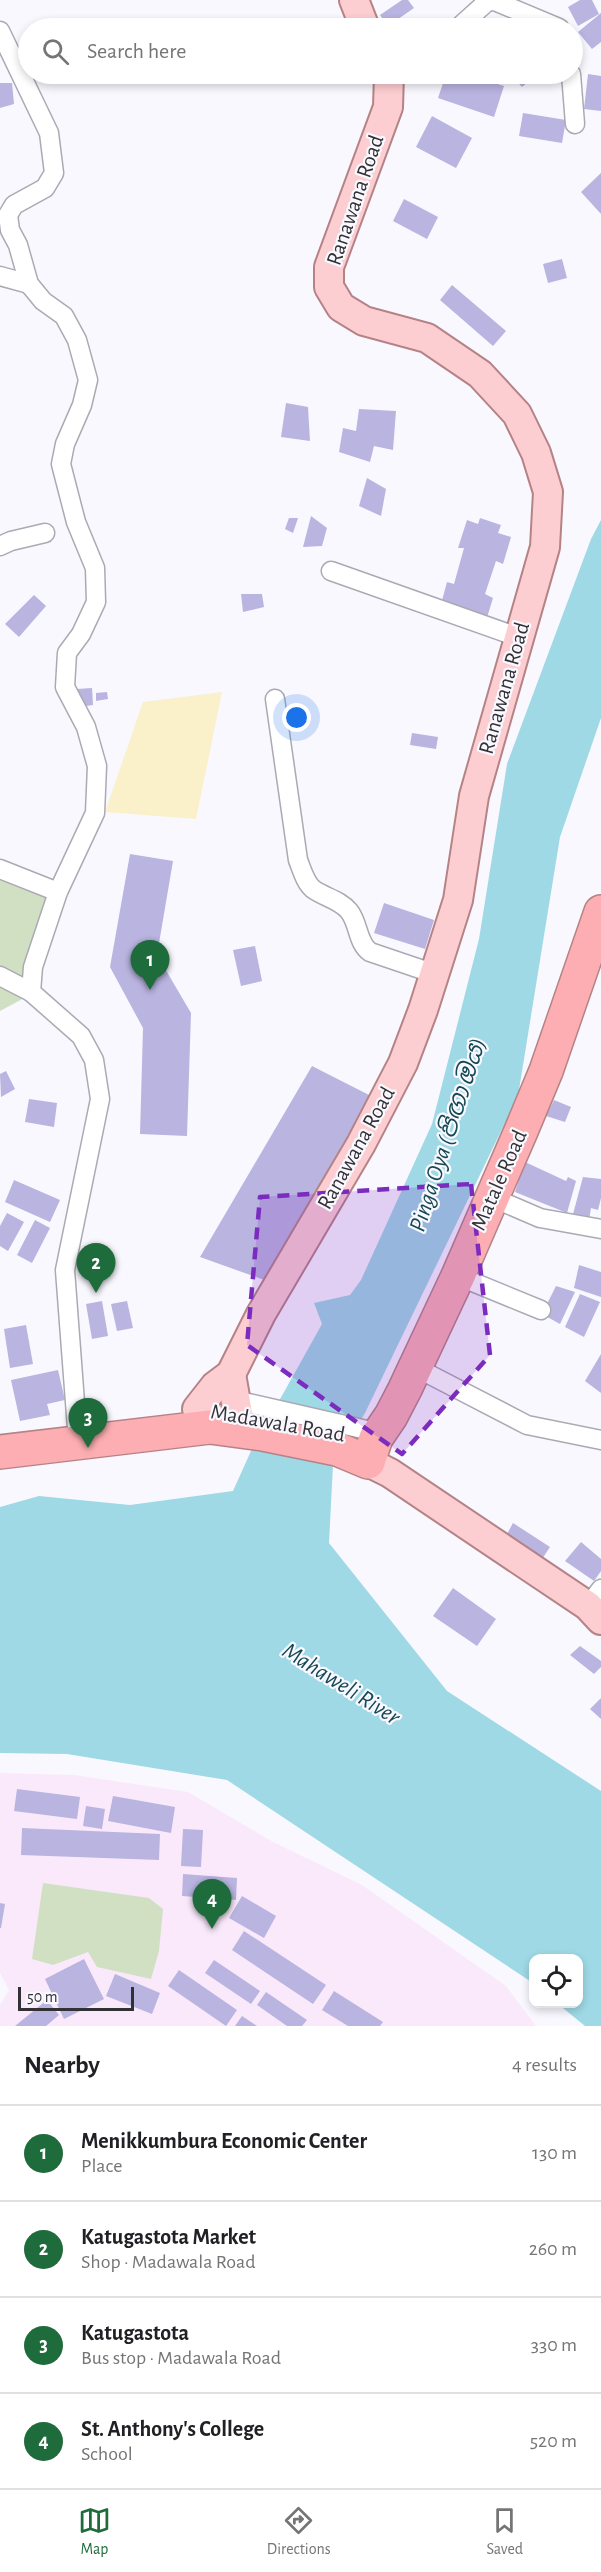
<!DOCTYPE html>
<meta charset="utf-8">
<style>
body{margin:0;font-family:"Alegreya Sans","Noto Sans Sinhala",sans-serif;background:#f6f6f6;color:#202124}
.controls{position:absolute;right:18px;bottom:18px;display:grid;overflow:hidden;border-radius:12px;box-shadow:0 3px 9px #0003}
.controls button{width:54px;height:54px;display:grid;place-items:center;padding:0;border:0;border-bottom:2px solid #e0e0e0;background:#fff;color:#202124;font:30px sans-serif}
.scale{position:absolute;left:18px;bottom:15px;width:116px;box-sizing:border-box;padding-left:6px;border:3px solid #323235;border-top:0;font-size:16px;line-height:21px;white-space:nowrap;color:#323235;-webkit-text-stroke:4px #f9f8ff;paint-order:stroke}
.you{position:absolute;left:297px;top:718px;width:21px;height:21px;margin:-15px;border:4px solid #fff;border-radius:50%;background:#1a73e8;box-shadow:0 0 0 9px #1a73e833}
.badge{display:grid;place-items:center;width:39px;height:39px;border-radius:50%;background:#1e6b3b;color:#fff;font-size:20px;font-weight:700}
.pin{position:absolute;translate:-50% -50px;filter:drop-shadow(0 2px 3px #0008)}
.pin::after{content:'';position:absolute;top:32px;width:21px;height:18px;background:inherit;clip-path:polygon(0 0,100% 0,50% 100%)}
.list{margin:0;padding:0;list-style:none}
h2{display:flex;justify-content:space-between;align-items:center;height:78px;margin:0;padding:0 24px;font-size:26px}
h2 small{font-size:20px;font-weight:400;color:#757577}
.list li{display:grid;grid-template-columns:39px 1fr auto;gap:18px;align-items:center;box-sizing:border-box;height:96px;padding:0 24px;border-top:2px solid #e0e0e0}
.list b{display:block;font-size:22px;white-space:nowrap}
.list p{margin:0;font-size:20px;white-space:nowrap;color:#757577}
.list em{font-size:20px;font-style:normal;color:#757577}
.icon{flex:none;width:33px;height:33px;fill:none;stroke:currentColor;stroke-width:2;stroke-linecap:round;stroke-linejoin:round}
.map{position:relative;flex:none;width:601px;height:2026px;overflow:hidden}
.search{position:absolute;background:#fff;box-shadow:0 3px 9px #0003;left:18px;right:18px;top:18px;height:66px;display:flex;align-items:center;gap:15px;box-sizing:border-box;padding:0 21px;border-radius:33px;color:#757577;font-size:22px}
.sheet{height:462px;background:#fff}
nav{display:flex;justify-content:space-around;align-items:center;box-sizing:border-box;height:84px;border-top:2px solid #e0e0e0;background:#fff;font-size:16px;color:#757577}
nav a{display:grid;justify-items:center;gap:3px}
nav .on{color:#1e6b3b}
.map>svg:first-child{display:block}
</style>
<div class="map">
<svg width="601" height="2026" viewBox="0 0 601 2026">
<rect width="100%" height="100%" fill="#f9f8ff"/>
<!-- education -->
<polygon fill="#fae9fb" points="0,1773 74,1775 188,1792 273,1842 362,1885 506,1986 536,2026 0,2026 0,2005 9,1990 0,1973"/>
<!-- green -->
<g fill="#d1e0c2">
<polygon points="0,872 48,892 23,968 28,996 0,1011"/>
<polygon points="43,1883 149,1898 163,1909 159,1951 151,1979 97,1967 88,1952 53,1965 32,1959"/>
</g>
<!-- sand -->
<polygon fill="#faf0ca" points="222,692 196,819 105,812 143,702"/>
<!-- water -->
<polygon fill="#9ed9e5" points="601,520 601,718 560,837 518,1096 365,1413 333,1465 329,1543 447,1691 601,1791 601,2026 585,2026 558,2004 578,2004 578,1958 534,1958 533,1983 227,1780 67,1754 0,1753 0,1507 39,1496 130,1505 233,1491 251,1451 322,1324 314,1303 350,1295 361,1280 432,1124 479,939 507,764 591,539"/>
<!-- building -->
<g fill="#b9b4e0">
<polygon points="402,0 408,0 414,8 388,26 380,15"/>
<polygon points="580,0 592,0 599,14 578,26 568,7"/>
<polygon points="601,13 601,42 592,49 578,32"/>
<polygon points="446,74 466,74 504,86 494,117 438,98"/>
<polygon points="510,74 538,74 522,87"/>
<polygon points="588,74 601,76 601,111 584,109"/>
<polygon points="0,83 12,83 14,104 0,108"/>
<polygon points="523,113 566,120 562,143 519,136"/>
<polygon points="432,116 472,138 456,168 416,147"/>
<polygon points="601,173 601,214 581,192"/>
<polygon points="404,199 438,217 427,239 393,221"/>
<polygon points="562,259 567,278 548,283 543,264"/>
<polygon points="452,285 506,331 493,346 440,300"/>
<polygon points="286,403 308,407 310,441 281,437"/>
<polygon points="359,409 396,411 393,450 374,446 370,462 339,452 343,428 356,431"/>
<polygon points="367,478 386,489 381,516 359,506"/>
<polygon points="311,516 327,528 322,546 303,547"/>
<polygon points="289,518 298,518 293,533 285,529"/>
<polygon points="480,518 501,525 498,533 511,537 503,564 496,561 485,594 493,598 486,621 440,608 447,582 454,584 464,548 458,548 467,520 478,524"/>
<polygon points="241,594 262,594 264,607 243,612"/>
<polygon points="34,595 46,606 19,637 5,624"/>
<polygon points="92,688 93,705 79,707 77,689"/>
<polygon points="107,692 108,699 96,701 96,693"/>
<polygon points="412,733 438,737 436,749 410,745"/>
<polygon points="130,854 173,861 157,955 191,1013 187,1136 140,1134 143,1028 110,967"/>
<polygon points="384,903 434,920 425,949 374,933"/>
<polygon points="255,946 262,981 241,986 233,950"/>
<polygon points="312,1066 373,1097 267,1281 200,1257"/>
<polygon points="6,1071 15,1089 1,1097 0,1074"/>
<polygon points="29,1099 57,1103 54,1127 25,1122"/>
<polygon points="554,1100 571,1107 565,1122 546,1116"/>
<polygon points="525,1162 566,1181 568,1177 576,1181 567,1213 515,1192"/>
<polygon points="583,1177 601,1179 601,1198 598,1210 591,1208 589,1220 573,1214"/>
<polygon points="14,1180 60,1200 50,1222 5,1202"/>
<polygon points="7,1213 24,1222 8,1251 0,1246 0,1226"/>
<polygon points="35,1220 50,1228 32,1263 17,1255"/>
<polygon points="579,1265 601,1272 601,1297 574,1288"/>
<polygon points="556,1286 575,1292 560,1324 542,1314"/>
<polygon points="580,1294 600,1302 584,1337 565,1327"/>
<polygon points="102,1301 108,1336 92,1339 86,1304"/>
<polygon points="127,1301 133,1328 117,1331 111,1304"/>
<polygon points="26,1325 33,1364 10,1368 4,1329"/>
<polygon points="601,1354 601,1393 585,1381"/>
<polygon points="58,1370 65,1400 47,1404 50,1415 20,1421 11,1380"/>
<polygon points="513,1523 550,1547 542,1559 506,1536"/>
<polygon points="581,1542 601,1559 601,1571 594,1581 565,1561"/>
<polygon points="453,1588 496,1619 477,1646 433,1616"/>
<polygon points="580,1646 601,1661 601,1667 594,1674 570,1655"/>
<polygon points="601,1698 601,1719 590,1709"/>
<polygon points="17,1789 80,1797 77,1819 14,1811"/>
<polygon points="113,1796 175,1807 171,1833 108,1821"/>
<polygon points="86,1806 105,1809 102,1829 83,1826"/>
<polygon points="22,1828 160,1834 159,1860 21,1855"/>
<polygon points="183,1829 203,1830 201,1867 181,1866"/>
<polygon points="183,1874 237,1878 236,1900 182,1896"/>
<polygon points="242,1896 276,1916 264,1938 229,1918"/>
<polygon points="0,1903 5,1904 1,1928 0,1928"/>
<polygon points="244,1931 326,1985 313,2004 232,1950"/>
<polygon points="84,1959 104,1999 64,2019 45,1979"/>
<polygon points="214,1960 260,1991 251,2004 205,1973"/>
<polygon points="179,1970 237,2010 226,2026 168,1986"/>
<polygon points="115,1974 160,1993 152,2014 106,1996"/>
<polygon points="334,1991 383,2022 380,2026 348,2026 322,2010"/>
<polygon points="266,1992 307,2020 302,2026 287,2026 257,2005"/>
<polygon points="47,2000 59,2015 46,2026 15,2026"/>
<polygon points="242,2016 257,2026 235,2026"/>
</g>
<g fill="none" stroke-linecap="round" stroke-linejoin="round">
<!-- street casing -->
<g stroke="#abaab3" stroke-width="21">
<g id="street">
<polyline points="458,28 489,0 497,2 559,28"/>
<polyline points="0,31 49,133 54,173 45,188 14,205 8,215 10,230 18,245 29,284 43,301 64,316 77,340 88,380 82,405 65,444 61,464 76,522 95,568 96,602 81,634 67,653 65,687 86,727 97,766 95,813 58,892 33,967 31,992 81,1036 94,1060 100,1099 65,1270 78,1442"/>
<polyline points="571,74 575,124"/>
<polyline points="0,276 29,284"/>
<polyline points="0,546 11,541 45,533"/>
<polyline points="331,571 518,637"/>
<path d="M275,699L298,860C302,870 305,882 313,889C324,897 340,900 349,911C359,923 357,943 370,952L435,974"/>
<polyline points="0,869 58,892"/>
<polyline points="0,976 31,992"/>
<polyline points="491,1197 540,1218 601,1229"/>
<polyline points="458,1276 541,1310"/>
<polyline points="415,1367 527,1425 601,1440"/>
<polyline points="235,1400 380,1433"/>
<polyline points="588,1606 601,1589"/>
</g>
</g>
<!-- primary casing -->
<g stroke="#b58386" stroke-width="32">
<g id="primary">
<polyline points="354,0 365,28"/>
<polyline points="231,1374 238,1414"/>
<polyline points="197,1409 215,1386 231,1374 261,1314 361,1144 403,1063 423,1010 458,900 474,796 545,547 548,492 536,453 517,414 480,374 427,338 364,321 341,307 329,287 329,267 388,107 389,74"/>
<polyline points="368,1462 390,1473 588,1606 601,1620"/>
</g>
</g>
<!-- highway casing -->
<g stroke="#b58386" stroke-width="36">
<polyline id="highway" points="0,1452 210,1427 263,1434 337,1449 368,1462 376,1438 391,1416 405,1389 458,1276 521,1131 546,1071 601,912"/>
</g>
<!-- street -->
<use href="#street" stroke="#fff" stroke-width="18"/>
<!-- primary -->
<use href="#primary" stroke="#fdced1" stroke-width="28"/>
<!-- highway -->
<use href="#highway" stroke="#fcaeb2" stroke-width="33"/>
</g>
<!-- marked area -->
<path fill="#7b2cbf" fill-opacity="0.2" stroke="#7b2cbf" stroke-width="4.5" stroke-dasharray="12 8" stroke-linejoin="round" d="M471,1184L490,1355L402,1454L247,1345L260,1197Z"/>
<g text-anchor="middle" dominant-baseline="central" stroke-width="4.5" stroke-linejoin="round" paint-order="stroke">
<!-- street labels -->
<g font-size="22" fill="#323235" stroke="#f9f8ff">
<text transform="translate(355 200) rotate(-71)">Ranawana Road</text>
<text transform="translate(504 688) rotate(-74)">Ranawana Road</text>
<text transform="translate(356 1148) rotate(-61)">Ranawana Road</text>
<text transform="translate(499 1180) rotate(-66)">Matale Road</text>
<text transform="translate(278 1423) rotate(10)">Madawala Road</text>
</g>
<!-- water labels -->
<g font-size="24" font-style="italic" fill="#154952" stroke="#f9f8ff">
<text transform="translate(448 1135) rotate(-72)">Pinga Oya (පිඟා ඔය)</text>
<text transform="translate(341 1684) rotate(32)">Mahaweli River</text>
</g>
</g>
</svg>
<div class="controls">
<button><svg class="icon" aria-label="locate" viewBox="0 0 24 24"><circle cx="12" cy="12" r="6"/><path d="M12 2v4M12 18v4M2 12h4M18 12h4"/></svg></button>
</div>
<div class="scale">50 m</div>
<div class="you"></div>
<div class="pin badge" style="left:150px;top:990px">1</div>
<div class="pin badge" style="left:96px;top:1293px">2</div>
<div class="pin badge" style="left:88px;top:1448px">3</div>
<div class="pin badge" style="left:212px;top:1929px">4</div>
<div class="search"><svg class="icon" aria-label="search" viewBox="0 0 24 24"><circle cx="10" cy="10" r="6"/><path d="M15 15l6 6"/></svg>Search here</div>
</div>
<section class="sheet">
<h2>Nearby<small>4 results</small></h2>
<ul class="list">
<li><span class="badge">1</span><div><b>Menikkumbura Economic Center</b><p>Place</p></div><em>130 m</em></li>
<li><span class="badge">2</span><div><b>Katugastota Market</b><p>Shop · Madawala Road</p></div><em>260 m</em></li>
<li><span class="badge">3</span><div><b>Katugastota</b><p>Bus stop · Madawala Road</p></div><em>330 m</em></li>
<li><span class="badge">4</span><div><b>St. Anthony's College</b><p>School</p></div><em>520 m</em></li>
</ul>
</section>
<nav>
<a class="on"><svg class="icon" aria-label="map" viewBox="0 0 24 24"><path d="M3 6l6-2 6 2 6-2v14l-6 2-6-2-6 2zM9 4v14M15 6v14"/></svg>Map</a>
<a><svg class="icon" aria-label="directions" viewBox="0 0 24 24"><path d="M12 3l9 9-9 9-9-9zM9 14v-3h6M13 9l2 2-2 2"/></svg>Directions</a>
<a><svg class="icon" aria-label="saved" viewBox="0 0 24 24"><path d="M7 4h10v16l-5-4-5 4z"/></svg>Saved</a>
</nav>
